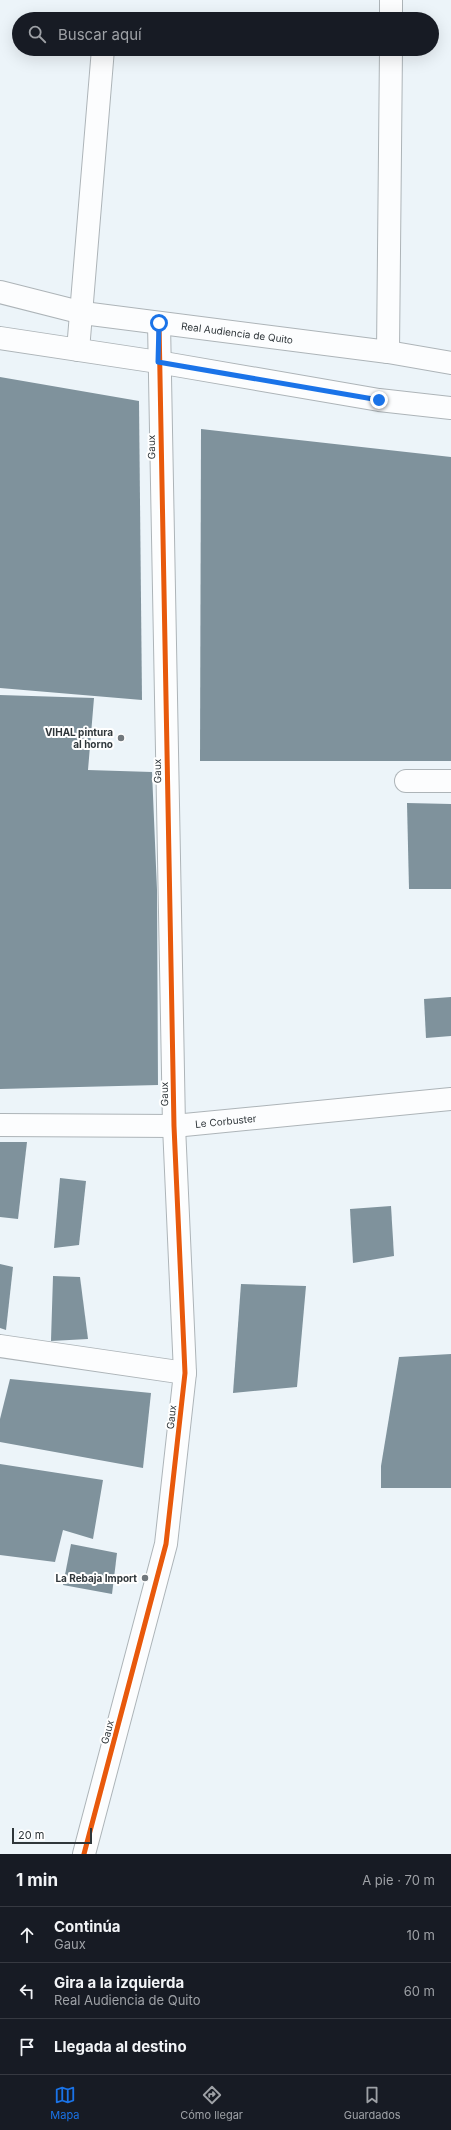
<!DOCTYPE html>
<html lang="es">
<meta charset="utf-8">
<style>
body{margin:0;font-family:Inter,sans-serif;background:#242831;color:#f1f3f6}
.scale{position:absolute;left:12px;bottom:10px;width:80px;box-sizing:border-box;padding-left:4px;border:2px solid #2f363a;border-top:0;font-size:11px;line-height:14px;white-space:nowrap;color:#2f363a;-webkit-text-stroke:3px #fff;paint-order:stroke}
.stop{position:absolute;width:12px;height:12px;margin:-9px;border:3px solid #1a73e8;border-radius:50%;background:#fff}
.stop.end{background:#1a73e8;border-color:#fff;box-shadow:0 1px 4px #0008}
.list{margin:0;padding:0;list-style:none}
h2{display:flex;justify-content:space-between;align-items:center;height:52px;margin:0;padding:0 16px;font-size:17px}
h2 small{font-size:13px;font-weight:400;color:#9ea1a6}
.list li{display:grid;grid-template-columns:26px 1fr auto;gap:12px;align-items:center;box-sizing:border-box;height:56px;padding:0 16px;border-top:1px solid #363941}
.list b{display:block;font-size:15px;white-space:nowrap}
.list p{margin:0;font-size:13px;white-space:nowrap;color:#9ea1a6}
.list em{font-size:13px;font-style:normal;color:#9ea1a6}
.icon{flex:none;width:22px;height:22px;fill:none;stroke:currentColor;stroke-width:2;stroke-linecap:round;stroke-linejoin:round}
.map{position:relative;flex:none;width:451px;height:1854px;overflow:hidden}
.search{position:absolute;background:#171b24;box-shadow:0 4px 16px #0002;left:12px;right:12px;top:12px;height:44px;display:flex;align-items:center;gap:10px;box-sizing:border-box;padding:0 14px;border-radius:22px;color:#9ea1a6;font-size:15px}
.sheet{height:220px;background:#171b24}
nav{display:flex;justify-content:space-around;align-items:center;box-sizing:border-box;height:56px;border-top:1px solid #363941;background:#171b24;font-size:11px;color:#9ea1a6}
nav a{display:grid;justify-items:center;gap:2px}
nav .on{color:#1a73e8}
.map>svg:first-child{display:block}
</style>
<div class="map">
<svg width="451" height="1854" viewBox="0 0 451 1854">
<rect width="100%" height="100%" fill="#ecf4f9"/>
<!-- building -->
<g fill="#7f929c">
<polygon points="0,377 139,401 142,700 0,688"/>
<polygon points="201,429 451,457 451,761 200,761"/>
<polygon points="0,695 94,698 88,770 152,772 157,890 158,1085 0,1089"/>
<polygon points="407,803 451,804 451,889 409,889"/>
<polygon points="451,997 451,1036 426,1038 424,999"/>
<polygon points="0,1142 27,1142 18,1219 0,1217"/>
<polygon points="60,1178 86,1181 79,1245 54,1248"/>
<polygon points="391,1206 394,1256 353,1263 350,1209"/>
<polygon points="0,1264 13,1267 6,1330 0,1328"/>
<polygon points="53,1276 80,1277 88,1339 51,1341"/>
<polygon points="241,1284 306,1286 297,1387 233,1393"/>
<polygon points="451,1354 451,1488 381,1488 381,1466 399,1357"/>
<polygon points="10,1379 151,1393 143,1468 0,1442 0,1419"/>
<polygon points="0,1464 103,1480 93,1539 63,1530 55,1562 0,1555"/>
<polygon points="71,1544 117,1553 112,1594 63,1585"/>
</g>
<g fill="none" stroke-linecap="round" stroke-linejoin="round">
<!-- minor casing -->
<g stroke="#adb4b8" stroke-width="24">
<g id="minor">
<polyline points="391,19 391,0"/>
<polyline points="78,350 103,49"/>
<polyline points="388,352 391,49"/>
<polyline points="406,781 451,781"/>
<path id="s1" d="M0,1125L174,1126L451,1099"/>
<polyline points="0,1346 185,1373"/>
<polyline points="84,1854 166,1544 185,1373 174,1126 159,323"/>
</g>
</g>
<!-- secondary casing -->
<g stroke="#adb4b8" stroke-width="24">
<g id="secondary">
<path id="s2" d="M0,292L83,313L388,352L451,363"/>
<polyline points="0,338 158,362 379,400 451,408"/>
</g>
</g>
<!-- minor -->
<use href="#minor" stroke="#fcfdfe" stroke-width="22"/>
<!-- secondary -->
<use href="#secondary" stroke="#fcfdfe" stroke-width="22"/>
<!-- cycleway casing -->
<g stroke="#fff" stroke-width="8">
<polyline id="cycleway" points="84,1854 166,1544 185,1373 174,1126 159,323"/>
</g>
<!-- cycleway -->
<use href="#cycleway" stroke="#e8590c" stroke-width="5"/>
</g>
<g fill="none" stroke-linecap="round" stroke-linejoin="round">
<!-- route -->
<polyline stroke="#1a73e8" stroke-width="5" points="159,323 158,362 379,400"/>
</g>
<!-- markers -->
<g fill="#71787d" stroke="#fff" stroke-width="1.5">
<circle cx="121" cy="738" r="4"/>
<circle cx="145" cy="1578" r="4"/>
</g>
<g text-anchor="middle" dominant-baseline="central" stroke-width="4" stroke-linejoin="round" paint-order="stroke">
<!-- street labels -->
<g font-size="10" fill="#2f363a" stroke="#fff">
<text stroke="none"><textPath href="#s2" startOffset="241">Real Audiencia de Quito</textPath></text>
<text transform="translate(151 447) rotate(-91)">Gaux</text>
<text transform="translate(157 771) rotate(-91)">Gaux</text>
<text transform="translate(164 1094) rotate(-91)">Gaux</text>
<text stroke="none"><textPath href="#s1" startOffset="226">Le Corbuster</textPath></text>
<text transform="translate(171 1417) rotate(-84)">Gaux</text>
<text transform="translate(107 1732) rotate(-75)">Gaux</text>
</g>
<!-- poi labels -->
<g font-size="10" font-weight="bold" fill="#2f363a" stroke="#fff" text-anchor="end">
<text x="113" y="732">VIHAL pintura<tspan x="113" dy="12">al horno</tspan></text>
<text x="137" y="1578">La Rebaja Import</text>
</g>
</g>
</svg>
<div class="scale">20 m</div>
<div class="stop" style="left:159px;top:323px"></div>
<div class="stop end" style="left:379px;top:400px"></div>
<div class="search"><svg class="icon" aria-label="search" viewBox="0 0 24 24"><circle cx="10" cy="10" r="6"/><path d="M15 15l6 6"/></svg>Buscar aquí</div>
</div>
<section class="sheet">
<h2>1 min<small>A pie · 70 m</small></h2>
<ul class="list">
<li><svg class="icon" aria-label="ahead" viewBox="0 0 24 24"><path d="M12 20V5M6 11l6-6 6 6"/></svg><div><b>Continúa</b><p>Gaux</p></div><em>10 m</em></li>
<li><svg class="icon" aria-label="left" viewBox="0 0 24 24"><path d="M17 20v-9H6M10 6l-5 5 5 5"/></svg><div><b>Gira a la izquierda</b><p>Real Audiencia de Quito</p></div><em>60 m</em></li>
<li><svg class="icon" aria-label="arrive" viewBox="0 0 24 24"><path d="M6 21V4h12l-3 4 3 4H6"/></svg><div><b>Llegada al destino</b></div></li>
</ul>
</section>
<nav>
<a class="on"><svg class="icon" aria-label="map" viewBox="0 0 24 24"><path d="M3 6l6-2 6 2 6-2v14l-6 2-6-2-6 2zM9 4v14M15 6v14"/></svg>Mapa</a>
<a><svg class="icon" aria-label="directions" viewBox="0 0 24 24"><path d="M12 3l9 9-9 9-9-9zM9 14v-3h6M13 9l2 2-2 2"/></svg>Cómo llegar</a>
<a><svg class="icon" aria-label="saved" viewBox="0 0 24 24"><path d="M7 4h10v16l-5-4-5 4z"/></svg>Guardados</a>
</nav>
